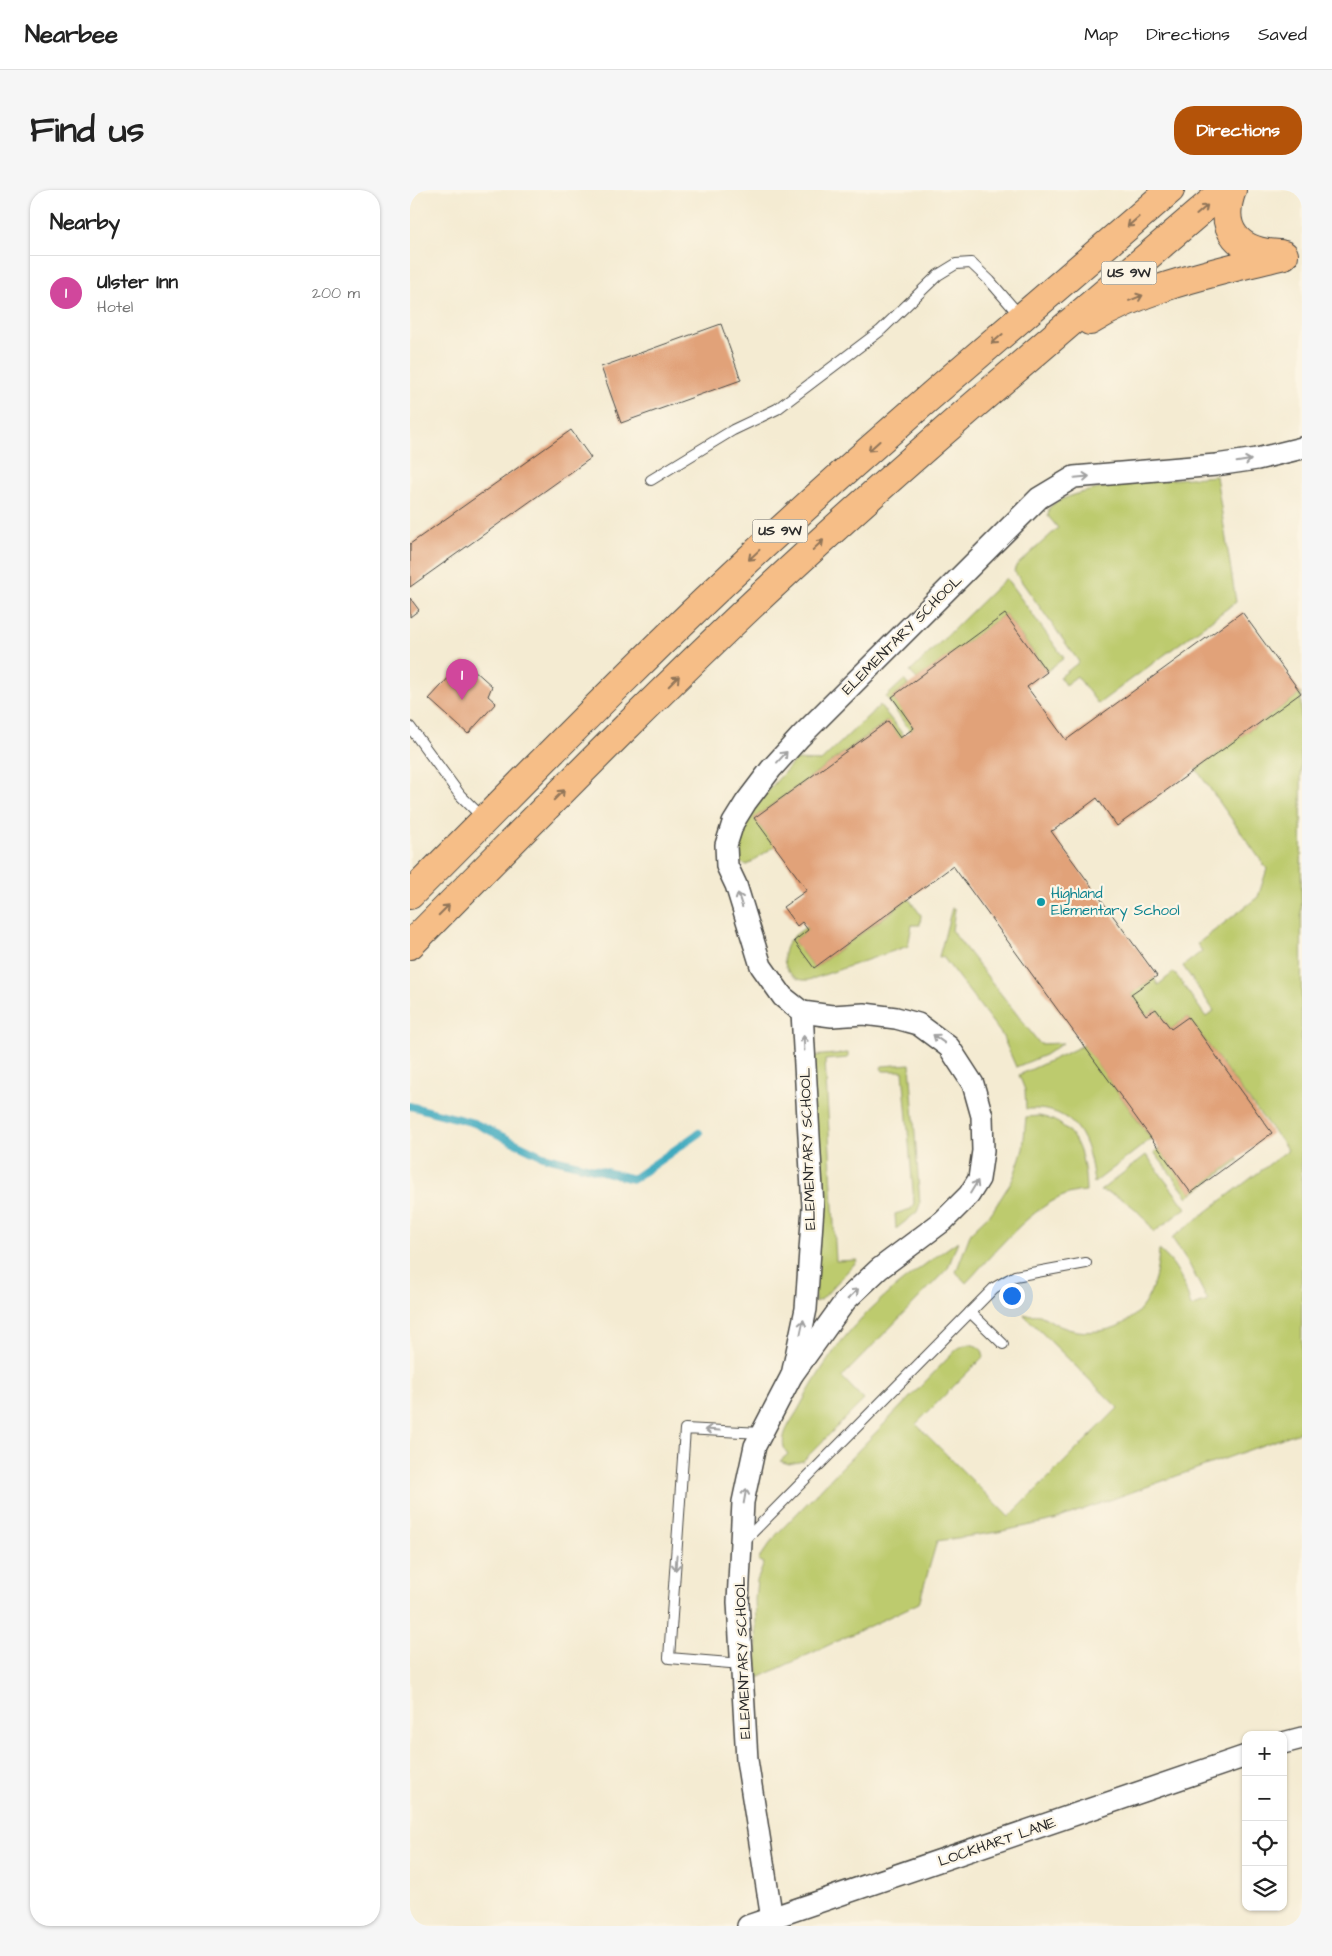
<!DOCTYPE html>
<meta charset="utf-8">
<style>
body{margin:0;font-family:"Architects Daughter",sans-serif;background:#f6f6f6;color:#222}
.controls{position:absolute;right:15px;bottom:15px;display:grid;overflow:hidden;border-radius:10px;box-shadow:0 1px 4px #0004}
.controls button{width:45px;height:45px;display:grid;place-items:center;padding:0;border:0;border-bottom:1px solid #e0e0e0;background:#fff;color:#222;font:25px sans-serif}
.you{position:absolute;left:601px;top:1105px;width:18px;height:18px;margin:-12px;border:4px solid #fff;border-radius:50%;background:#1a73e8;box-shadow:0 0 0 8px #1a73e833}
.badge{display:grid;place-items:center;width:32px;height:32px;border-radius:50%;background:#b45309;color:#fff;font-size:16px;font-weight:700}
.pin{position:absolute;translate:-50% -41px;filter:drop-shadow(0 1px 2px #0008)}
.pin::after{content:'';position:absolute;top:26px;width:18px;height:15px;background:inherit;clip-path:polygon(0 0,100% 0,50% 100%)}
.list{margin:0;padding:0;list-style:none}
h2{display:flex;justify-content:space-between;align-items:center;height:65px;margin:0;padding:0 20px;font-size:21px}
h2 small{font-size:16px;font-weight:400;color:#767676}
.list li{display:grid;grid-template-columns:32px 1fr auto;gap:15px;align-items:center;box-sizing:border-box;height:75px;padding:0 20px;border-top:1px solid #e0e0e0}
.list b{display:block;font-size:19px;white-space:nowrap}
.list p{margin:0;font-size:16px;white-space:nowrap;color:#767676}
.list em{font-size:16px;font-style:normal;color:#767676}
.icon{flex:none;width:28px;height:28px;fill:none;stroke:currentColor;stroke-width:2;stroke-linecap:round;stroke-linejoin:round}
.map{position:relative;flex:none;width:892px;height:1736px;overflow:hidden;border-radius:20px}
header{display:flex;align-items:center;gap:30px;box-sizing:border-box;height:70px;padding:0 25px;background:#fff;border-bottom:1px solid #e0e0e0}
header strong{font-size:24px}
nav{display:flex;gap:28px;margin-inline-start:auto;font-size:18px}
.intro{display:flex;align-items:center;justify-content:space-between;box-sizing:border-box;height:120px;padding:0 30px}
h1{margin:0;font-size:35px}
.button{padding:12px 22px;border-radius:20px;background:#b45309;color:#fff;font-size:18px;font-weight:700}
main{display:flex;gap:30px;padding:0 30px}
aside{flex:1;background:#fff;border-radius:20px;box-shadow:0 1px 4px #0004}
.map>svg:first-child{display:block}
</style>
<header>
<strong>Nearbee</strong>
<nav><a>Map</a><a>Directions</a><a>Saved</a></nav>
</header>
<div class="intro"><h1>Find us</h1><a class="button">Directions</a></div>
<main>
<aside>
<h2>Nearby<small></small></h2>
<ul class="list">
<li><span class="badge" style="background:#d1479c">1</span><div><b>Ulster Inn</b><p>Hotel</p></div><em>200 m</em></li>
</ul>
</aside>
<div class="map">
<svg width="892" height="1736" viewBox="0 0 892 1736">
<rect width="100%" height="100%" fill="#fcf5e5"/>
<filter id="ink" filterUnits="userSpaceOnUse"><feTurbulence type="fractalNoise" baseFrequency=".02" numOctaves="2"/><feDisplacementMap in="SourceGraphic" scale="10" xChannelSelector="R" yChannelSelector="G"/><feConvolveMatrix kernelMatrix="1 2 1 2 8 2 1 2 1" color-interpolation-filters="sRGB"/></filter>
<filter id="wash" filterUnits="userSpaceOnUse"><feTurbulence type="fractalNoise" baseFrequency=".0096" numOctaves="4" result="noise"/><feDisplacementMap in="SourceGraphic" scale="20" xChannelSelector="R" yChannelSelector="G"/><feGaussianBlur stdDeviation="1.12" result="paint"/><feColorMatrix in="noise" values="0 0 0 0 0 0 0 0 0 0 0 0 0 0 0 0 0 1.4 0 .05"/><feComposite in="paint" operator="in"/></filter>
<g filter="url(#wash)">
<rect width="100%" height="100%" fill="#f4ebd2"/>
<!-- green -->
<g fill="#bdcb6e" stroke="#747b4c">
<path d="M806,286L826,412L688,514L667,486L655,495L650,487L669,472L604,381L606,376L648,338L638,326L639,318C661,294 770,289 806,286Z"/>
<polygon points="596,388 654,468 637,481 595,424 507,489 500,482"/>
<polygon points="494,490 498,495 482,507 504,538 500,541 476,507"/>
<path d="M891,503L892,1241L644,1330L588,1342L527,1351L509,1413L348,1488L345,1409L347,1391L354,1373L348,1370L367,1344L546,1160C555,1153 566,1152 573,1162V1167L506,1234L599,1327L708,1218L614,1125C619,1125 625,1124 630,1125C639,1129 647,1136 658,1139C672,1143 686,1142 700,1139C737,1128 747,1094 749,1060C768,1075 775,1094 781,1117L798,1111L778,1072L762,1048L878,960L829,897L778,827L761,839L746,819L736,825L721,804L744,788L748,795L764,782L796,827L804,821L773,776L792,761L787,754L848,707L857,679L786,579Z"/>
<path d="M470,515L494,546L490,548L477,531L344,628L365,656L337,675L331,673C321,636 363,596 385,570L411,571Z"/>
<path d="M499,709L511,725L510,735H502L498,756L399,790C378,793 366,767 380,750C384,745 391,741 396,737L398,740L384,751L404,778Z"/>
<polygon points="542,718 545,719 542,741 630,854 653,853 635,865 606,877 592,845 533,767 529,767"/>
<path d="M674,855L741,949L684,993C679,949 666,916 616,919L615,900L609,885Z"/>
<polygon points="438,863 438,868 415,870 426,1071 448,1070 412,1109 405,1112 400,866"/>
<polygon points="500,874 510,1014 507,1022 486,1039 485,1024 501,1019 504,1013 493,881 473,881 471,878 472,876"/>
<path d="M629,926C668,933 675,967 676,1001C630,1002 586,1062 556,1093L546,1082L561,1042L582,1022L603,989L613,959L616,927Z"/>
<polygon points="749,959 781,1002 827,969 829,970 778,1007 744,962"/>
<path d="M736,965L776,1018L744,1042C730,1021 715,1006 690,1001Z"/>
<path d="M548,1051L538,1078L432,1187L454,1210L393,1271L379,1274L370,1271L378,1264C366,1251 380,1233 388,1220C408,1182 432,1145 464,1116C490,1091 520,1071 548,1051Z"/>
</g>
<g fill="none" stroke-linecap="round" stroke-linejoin="round">
<!-- stream -->
<polyline stroke="#40aabf" stroke-width="8" points="0,916 64,933 133,966 223,989 289,943"/>
</g>
<g id="blocks">
<!-- building -->
<g fill="#e1a279">
<polygon points="311,134 331,190 211,233 191,177"/>
<polygon points="161,240 181,268 0,397 0,354"/>
<polygon points="0,408 9,420 0,427"/>
<polygon points="832,422 891,503 707,636 687,608 644,640 641,641 747,786 721,804 736,825 746,819 761,839 778,827 862,943 781,1003 543,676 404,778 384,751 398,740 392,732 387,736 373,717 397,700 344,628 478,531 490,548 504,538 482,507 595,424 637,482 617,497 656,550"/>
<polygon points="54,471 82,496 78,506 86,513 58,544 19,509"/>
</g>
</g>
</g>
<g filter="url(#ink)">
<use href="#blocks" fill-opacity="0" stroke="#494844" stroke-width="1"/>
<g fill="none" stroke-linecap="round" stroke-linejoin="round">
<!-- service casing -->
<g stroke="#494844" stroke-width="12">
<g id="service">
<polyline points="241,290 323,240 367,219 470,141 528,85 546,74 561,73 580,91 611,127"/>
<polyline points="0,537 50,605 74,629"/>
<polyline points="560,1122 593,1154"/>
<polyline points="332,1353 584,1098 605,1086 676,1073"/>
<polyline points="332,1474 259,1468 275,1239 351,1243"/>
</g>
</g>
<!-- minor casing -->
<g stroke="#494844" stroke-width="24">
<g id="minor">
<polyline points="382,1185 396,1119 403,1017 392,822 373,807 351,776 326,695 317,676 316,655 323,633 336,612 361,579 390,547 629,308 664,287 806,275 847,269 892,258"/>
<polyline points="873,1553 892,1548"/>
<polyline points="362,1729 337,1570 328,1412 333,1312 345,1256 382,1185 436,1110 469,1079 533,1031 559,1005 569,989 573,961 572,926 563,894 539,857 508,834 486,828 454,824 422,826 392,822"/>
<polyline points="338,1736 836,1566"/>
</g>
</g>
<!-- trunk casing -->
<g stroke="#494844" stroke-width="30">
<g id="trunk">
<path d="M822,0C807,41 830,63 870,64"/>
<path d="M680,131C738,95 808,82 874,65"/>
<path d="M0,705C112,593 221,479 337,371C474,243 618,123 760,0"/>
<path d="M0,755C119,635 237,513 361,397C508,260 663,131 815,0"/>
</g>
</g>
<!-- service -->
<use href="#service" stroke="#fff" stroke-width="10"/>
<!-- minor -->
<use href="#minor" stroke="#fff" stroke-width="21"/>
<!-- trunk -->
<use href="#trunk" stroke="#f6be87" stroke-width="28"/>
</g>
<!-- one-way arrows -->
<defs><path id="oneway-shaft" d="M-6 0H5M1.5-3L5.5 0L1.5 3" fill="none" stroke-width="1.6" stroke-linecap="round" stroke-linejoin="round" transform="scale(1.25)"/></defs>
<g stroke="#907459">
<use href="#oneway-shaft" transform="translate(792 20) rotate(-41)"/>
<use href="#oneway-shaft" transform="translate(723 32) rotate(139)"/>
<use href="#oneway-shaft" transform="translate(726 108) rotate(-22)"/>
<use href="#oneway-shaft" transform="translate(587 149) rotate(139)"/>
<use href="#oneway-shaft" transform="translate(464 256) rotate(138)"/>
<use href="#oneway-shaft" transform="translate(408 355) rotate(-43)"/>
<use href="#oneway-shaft" transform="translate(344 365) rotate(137)"/>
<use href="#oneway-shaft" transform="translate(264 491) rotate(-45)"/>
<use href="#oneway-shaft" transform="translate(149 605) rotate(-45)"/>
<use href="#oneway-shaft" transform="translate(34 720) rotate(-45)"/>
</g>
<g stroke="#a0a0a0">
<use href="#oneway-shaft" transform="translate(834 271) rotate(-9)"/>
<use href="#oneway-shaft" transform="translate(672 287) rotate(-5)"/>
<use href="#oneway-shaft" transform="translate(372 567) rotate(-48)"/>
<use href="#oneway-shaft" transform="translate(330 710) rotate(-108)"/>
<use href="#oneway-shaft" transform="translate(529 849) rotate(-144)"/>
<use href="#oneway-shaft" transform="translate(394 853) rotate(-93)"/>
<use href="#oneway-shaft" transform="translate(564 997) rotate(-59)"/>
<use href="#oneway-shaft" transform="translate(443 1104) rotate(-43)"/>
<use href="#oneway-shaft" transform="translate(392 1137) rotate(-78)"/>
<use href="#oneway-shaft" transform="translate(302 1240) rotate(-176)"/>
<use href="#oneway-shaft" transform="translate(335 1306) rotate(-80)"/>
<use href="#oneway-shaft" transform="translate(266 1373) rotate(94)"/>
</g>
</g>
<!-- markers -->
<circle fill="#0f9aa8" stroke="#fcf5e5" stroke-width="2" cx="631" cy="712" r="5"/>
<g text-anchor="middle" dominant-baseline="central" stroke-width="4.5" stroke-linejoin="round" paint-order="stroke">
<!-- shield labels -->
<g fill="#fcf5e5" stroke="#6a6863" stroke-width="1">
<rect x="691.5" y="71.5" width="55" height="23" rx="4"/>
<rect x="342.5" y="329.5" width="55" height="23" rx="4"/>
</g>
<g font-size="14" font-weight="bold" fill="#2b2b2b">
<text x="719" y="83">US 9W</text>
<text x="370" y="341">US 9W</text>
</g>
<!-- street labels -->
<g font-size="15" fill="#2b2b2b" stroke="#fcf5e5">
<text transform="translate(492 445) rotate(-45)">ELEMENTARY SCHOOL</text>
<text transform="translate(398 959) rotate(-92)">ELEMENTARY SCHOOL</text>
<text transform="translate(333 1468) rotate(-92)">ELEMENTARY SCHOOL</text>
<text transform="translate(587 1652) rotate(-19)">LOCKHART LANE</text>
</g>
<!-- culture labels -->
<g font-size="15" fill="#0d838f" stroke="#fcf5e5" text-anchor="start">
<text x="641" y="703">Highland<tspan x="641" dy="17">Elementary School</tspan></text>
</g>
</g>
</svg>
<div class="controls">
<button>+</button>
<button>−</button>
<button><svg class="icon" aria-label="locate" viewBox="0 0 24 24"><circle cx="12" cy="12" r="6"/><path d="M12 2v4M12 18v4M2 12h4M18 12h4"/></svg></button>
<button><svg class="icon" aria-label="layers" viewBox="0 0 24 24"><path d="M12 4l9 5-9 5-9-5zM3 14l9 5 9-5"/></svg></button>
</div>
<div class="you"></div>
<div class="pin badge" style="left:52px;top:510px;background:#d1479c">1</div>
</div>
</main>
